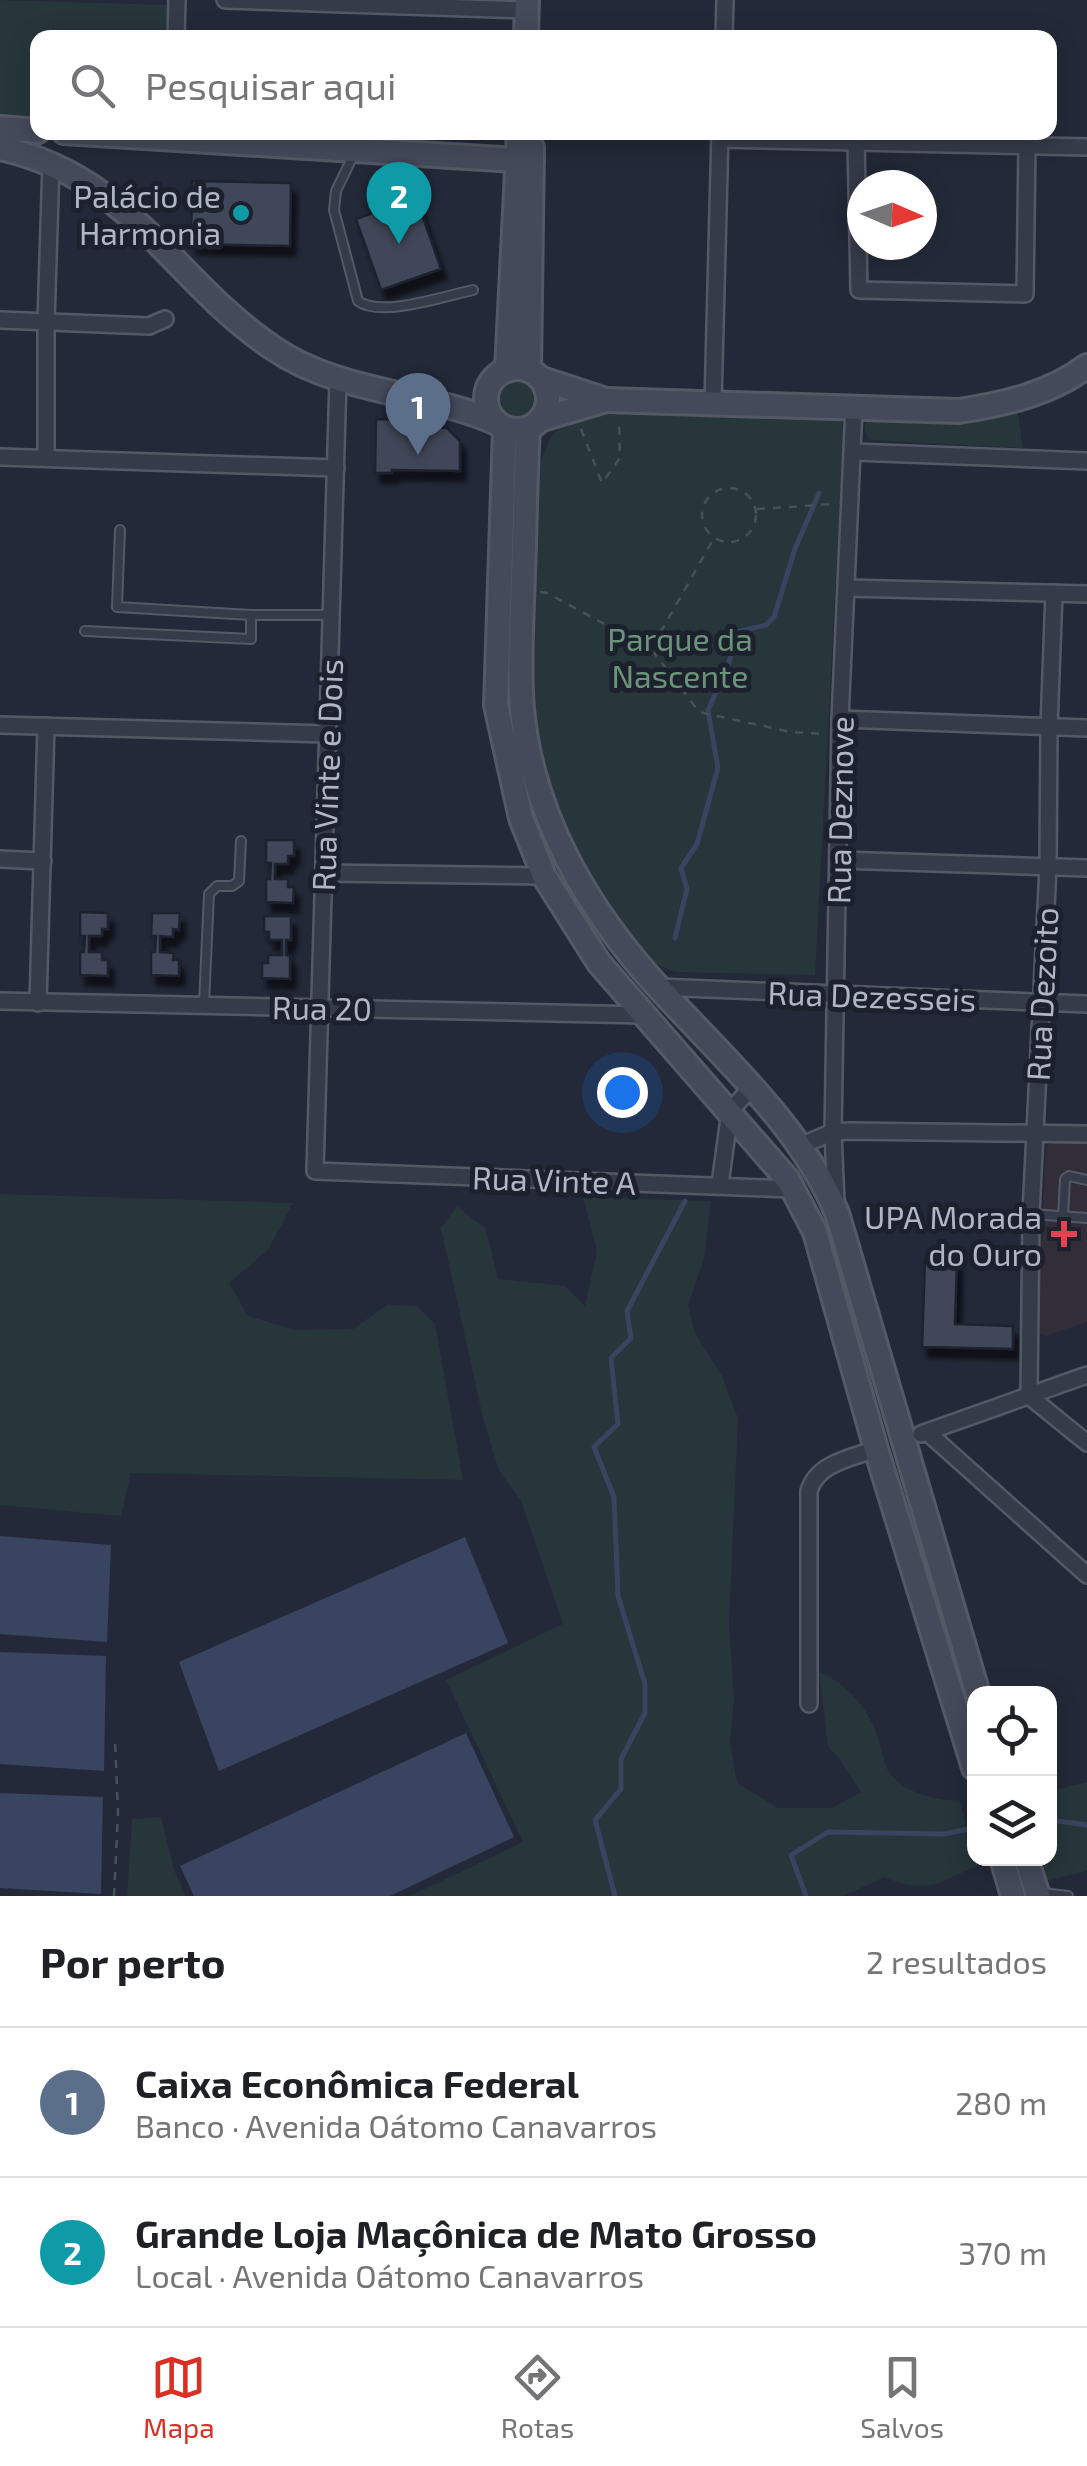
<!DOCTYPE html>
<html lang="pt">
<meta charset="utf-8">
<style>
body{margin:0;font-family:"Exo 2",sans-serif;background:#f6f6f6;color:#202124}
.controls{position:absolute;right:30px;bottom:30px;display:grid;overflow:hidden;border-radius:20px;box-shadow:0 5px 25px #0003}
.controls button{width:90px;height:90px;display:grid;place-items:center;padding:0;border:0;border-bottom:2px solid #e0e0e0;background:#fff;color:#202124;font:50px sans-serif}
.compass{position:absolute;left:847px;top:170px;width:90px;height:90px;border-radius:50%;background:#fff;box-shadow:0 5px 25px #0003;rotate:92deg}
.you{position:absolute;left:622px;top:1092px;width:35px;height:35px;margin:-25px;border:8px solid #fff;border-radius:50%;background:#1a73e8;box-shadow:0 0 0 15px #1a73e833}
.badge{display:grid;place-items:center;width:65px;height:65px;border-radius:50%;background:#d93025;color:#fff;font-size:32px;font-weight:700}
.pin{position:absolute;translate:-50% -82px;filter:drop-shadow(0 2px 5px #0008)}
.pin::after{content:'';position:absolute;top:52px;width:35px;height:30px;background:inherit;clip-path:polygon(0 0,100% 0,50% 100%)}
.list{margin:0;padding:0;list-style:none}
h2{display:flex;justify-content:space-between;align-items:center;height:130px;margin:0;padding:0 40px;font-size:42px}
h2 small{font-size:32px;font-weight:400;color:#757577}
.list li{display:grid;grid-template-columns:65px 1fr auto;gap:30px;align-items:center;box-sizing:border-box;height:150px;padding:0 40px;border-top:2px solid #e0e0e0}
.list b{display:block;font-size:38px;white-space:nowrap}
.list p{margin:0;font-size:32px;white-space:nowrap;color:#757577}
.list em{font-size:32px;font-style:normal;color:#757577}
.icon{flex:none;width:55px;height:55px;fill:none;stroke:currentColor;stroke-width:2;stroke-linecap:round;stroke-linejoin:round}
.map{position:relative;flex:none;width:1087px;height:1896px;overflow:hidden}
.search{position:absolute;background:#fff;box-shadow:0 5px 25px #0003;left:30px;right:30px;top:30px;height:110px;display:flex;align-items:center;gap:25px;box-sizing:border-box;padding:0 35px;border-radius:20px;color:#757577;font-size:38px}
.sheet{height:430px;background:#fff}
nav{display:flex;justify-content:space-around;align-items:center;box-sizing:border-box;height:140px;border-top:2px solid #e0e0e0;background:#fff;font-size:28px;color:#757577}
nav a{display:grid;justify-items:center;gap:5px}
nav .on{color:#d93025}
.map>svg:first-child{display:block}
</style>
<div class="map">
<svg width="1087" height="1896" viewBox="0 0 1087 1896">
<defs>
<filter id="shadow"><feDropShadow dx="5.5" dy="10" stdDeviation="2.5" flood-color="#0009"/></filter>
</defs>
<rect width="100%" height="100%" fill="#232938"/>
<!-- medical -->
<polygon fill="#312e3a" points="1058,1140 1087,1141 1087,1322 1046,1336 1037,1332 1046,1146"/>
<!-- green -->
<g fill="#26363a">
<polygon points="0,0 170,5 169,37 38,38 37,120 0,119"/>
<circle cx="518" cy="395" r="24"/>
<path d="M1017,406L1023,448L870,440C862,430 864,427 870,416Z"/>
<polygon points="590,414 841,415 844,430 815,975 675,972 649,961 588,884 557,821 534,745 527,665 540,462 553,433"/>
<polygon points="0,1194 293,1203 268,1250 229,1283 248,1316 295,1330 353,1329 387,1305 417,1306 435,1324 463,1480 131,1473 121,1516 0,1505"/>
<path d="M583,1197L711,1201L704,1259L688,1306L695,1333L722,1376L738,1418L729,1624L734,1699L730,1742L737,1783L778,1808H832L861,1792L839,1758L828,1747L819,1672C849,1684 870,1711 879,1741C882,1750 884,1764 889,1772C902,1792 938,1802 960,1800L974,1858L979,1865C938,1883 928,1895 884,1877L844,1896H410L523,1842L446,1680L563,1624L521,1501L499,1471L483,1418L441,1228L457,1206L486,1229L498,1279L565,1286L585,1306L597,1251Z"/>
<polygon points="1087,1782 1087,1871 1045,1881 1038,1859 1050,1858 1050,1791"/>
<polygon points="161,1817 174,1870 186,1896 127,1896 132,1819"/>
</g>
<!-- water -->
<g fill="#394461">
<polygon points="0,1536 111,1545 107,1642 0,1634"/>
<polygon points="465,1537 508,1643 219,1771 179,1662"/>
<polygon points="0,1652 106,1656 104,1771 0,1764"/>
<polygon points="466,1733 514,1837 390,1896 194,1896 180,1866"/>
<polygon points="0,1793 103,1797 101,1894 0,1888"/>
</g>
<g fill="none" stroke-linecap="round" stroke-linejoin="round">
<!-- stream -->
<g stroke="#394461" stroke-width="5">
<polyline points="675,938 687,889 681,868 697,844 718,768 708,710 728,666 737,632 766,625 774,617 795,549 819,493"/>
<polyline points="1050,1820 1087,1825"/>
<polyline points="615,1896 595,1820 621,1789 621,1759 645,1713 645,1684 618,1596 614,1497 594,1447 618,1424 611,1358 631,1338 627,1311 685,1201"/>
<polyline points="806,1896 791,1855 828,1832 944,1834 974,1828"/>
</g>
</g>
<!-- building -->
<g fill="#3f4758" stroke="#1e232f" stroke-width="2.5" filter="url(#shadow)">
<polygon points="192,181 291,183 290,246 191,244"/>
<polygon points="416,197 441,269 381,290 356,219"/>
<polygon points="376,419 429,420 429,427 447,428 460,441 460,471 392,470 392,473 375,473"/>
<polygon points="266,840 294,840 294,856 288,856 288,864 275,864 275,879 288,879 288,887 294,887 293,903 266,902 266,879 270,879 271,863 266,863"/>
<polygon points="80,912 108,913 108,929 102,929 102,936 89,936 89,952 102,952 102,960 108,960 108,976 80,975 80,952 84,952 85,936 80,936"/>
<polygon points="152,913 180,913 179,930 173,929 173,937 160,936 160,952 174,953 173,960 179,960 179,976 151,975 151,952 155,952 156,936 151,936"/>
<polygon points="264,916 291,916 291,940 286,940 286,955 290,956 290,979 262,978 262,963 268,963 268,955 282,955 282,940 269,940 269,932 264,932"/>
<polygon points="925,1260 957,1261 955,1324 1013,1326 1013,1349 922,1347"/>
</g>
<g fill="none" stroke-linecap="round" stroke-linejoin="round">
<!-- lane casing -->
<g stroke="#545966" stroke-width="12">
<g id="lane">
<path d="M354,154L336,191L334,210L358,301C380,318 445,296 473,290"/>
<polyline points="120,530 117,607 251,615"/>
<polyline points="85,631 251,639 251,615 331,615"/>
<polyline points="204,1004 209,894 217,886 232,886 239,881 241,841"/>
<polyline points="1032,1214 1087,1218"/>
<polyline points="1063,1216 1065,1179 1069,1176 1087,1180"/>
<polyline points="1043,1893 1068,1896"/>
</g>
</g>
<!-- street casing -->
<g stroke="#545966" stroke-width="20">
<g id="street">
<polyline points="225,0 526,10"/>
<polyline points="176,38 177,0"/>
<polyline points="724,38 725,0"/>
<polyline points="720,139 1087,147"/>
<polyline points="856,140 859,290 1025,294 1027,145"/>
<polyline points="0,320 149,326 165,319"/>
<polyline points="338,379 315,1171 792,1189"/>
<polyline points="713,404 720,132"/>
<polyline points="854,452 1087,461"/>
<polyline points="0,457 336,468"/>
<polyline points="46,458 46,322 51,163"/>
<polyline points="846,588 1087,594"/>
<polyline points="1054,593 1049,727 1048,867 1031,1214 1029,1396 1087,1443"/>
<polyline points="840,719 1087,728"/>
<polyline points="0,725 328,734"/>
<polyline points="0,859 43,861"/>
<polyline points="839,860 1087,868"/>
<polyline points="323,873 544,876"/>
<polyline points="658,987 1087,1004"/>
<polyline points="0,1001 643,1015"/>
<polyline points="38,1003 46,726"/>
<polyline points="800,1146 833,1132 850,1131 1087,1134"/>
<polyline points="720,1184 730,1111 751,1088"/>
<polyline points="836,1203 833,1132 840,719 854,407"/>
<polyline points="927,1432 1087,1575"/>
<polyline points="921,1434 1087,1375"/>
<path d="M809,1704V1491C817,1463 851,1458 876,1449"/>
</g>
</g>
<!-- secondary casing -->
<g stroke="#545966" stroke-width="28">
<g id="secondary">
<polyline points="526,38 527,0"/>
<polyline points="0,128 38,131"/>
<polyline points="64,132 532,161"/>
<path d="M0,148C132,177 172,280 273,348C340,394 425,391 497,423"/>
<circle cx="517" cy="399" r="31"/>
<polyline points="507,370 519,132"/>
<polyline points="529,370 532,148"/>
<path d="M542,379L606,400L959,411C1004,404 1050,394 1087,366"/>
<polyline points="542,419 606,400"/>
<polyline points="505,429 496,705 521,818 544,876 599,963 788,1180 815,1232 876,1449 974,1768"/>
<path d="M528,429C525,477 525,525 523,573C522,618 518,664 522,709C532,816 588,911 660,989C723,1058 800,1125 837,1213L978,1694"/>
<polyline points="1002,1858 1013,1896"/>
<polyline points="1026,1858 1038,1896"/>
</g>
</g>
<!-- path -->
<g stroke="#445358" stroke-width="2.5" stroke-dasharray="8 8" stroke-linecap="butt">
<polyline points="581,429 602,483 620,458 619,419"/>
<circle cx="729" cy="515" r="27"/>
<polyline points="757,509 834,504"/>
<polyline points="540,592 547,593 651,649 714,538"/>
<polyline points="652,650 699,712 791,732 826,734"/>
<polyline points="114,1896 118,1813 115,1739"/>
</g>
<!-- lane -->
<use href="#lane" stroke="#363b49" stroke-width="8"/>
<!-- street -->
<use href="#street" stroke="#363b49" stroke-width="15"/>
<!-- secondary -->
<use href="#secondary" stroke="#454a5b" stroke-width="22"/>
</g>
<!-- markers -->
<circle fill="#0f9aa8" stroke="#1c212d" stroke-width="4" cx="241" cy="213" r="10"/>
<path fill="#e0444e" stroke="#1c212d" stroke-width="4" d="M1059 1219h10v10h10v10h-10v10h-10v-10h-10v-10h10z"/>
<g text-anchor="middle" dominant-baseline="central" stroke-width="10" stroke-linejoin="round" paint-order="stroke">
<!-- poi labels -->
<g font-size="32" fill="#b1b6c5" stroke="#1c212d" text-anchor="end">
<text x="221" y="195">Palácio de<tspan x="221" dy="37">Harmonia</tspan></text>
<text x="1042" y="1216">UPA Morada<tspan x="1042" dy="37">do Ouro</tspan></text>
</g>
<!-- park labels -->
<g font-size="32" fill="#6a9479" stroke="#1c212d">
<text x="680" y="638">Parque da<tspan x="680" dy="37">Nascente</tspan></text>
</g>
<!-- street labels -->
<g font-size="32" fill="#b1b6c5" stroke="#1c212d">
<text transform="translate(326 775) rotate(-88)">Rua Vinte e Dois</text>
<text transform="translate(839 810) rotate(-89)">Rua Deznove</text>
<text transform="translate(1041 994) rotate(-87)">Rua Dezoito</text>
<text transform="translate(872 995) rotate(2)">Rua Dezesseis</text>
<text transform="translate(322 1007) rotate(1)">Rua 20</text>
<text transform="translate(554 1179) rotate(2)">Rua Vinte A</text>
</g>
</g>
</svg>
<div class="controls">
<button><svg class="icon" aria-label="locate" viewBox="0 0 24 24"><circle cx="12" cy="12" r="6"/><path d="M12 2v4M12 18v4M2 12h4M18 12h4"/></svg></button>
<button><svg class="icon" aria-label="layers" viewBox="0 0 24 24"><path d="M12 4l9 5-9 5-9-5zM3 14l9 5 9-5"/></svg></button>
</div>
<svg class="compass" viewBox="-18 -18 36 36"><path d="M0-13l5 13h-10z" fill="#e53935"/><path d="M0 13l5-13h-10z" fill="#757577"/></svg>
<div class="you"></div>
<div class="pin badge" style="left:418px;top:455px;background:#5c6f8a">1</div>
<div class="pin badge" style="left:399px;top:244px;background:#0f9aa8">2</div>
<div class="search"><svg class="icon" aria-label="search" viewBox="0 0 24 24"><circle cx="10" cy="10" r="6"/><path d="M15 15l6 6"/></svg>Pesquisar aqui</div>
</div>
<section class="sheet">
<h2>Por perto<small>2 resultados</small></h2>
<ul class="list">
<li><span class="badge" style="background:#5c6f8a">1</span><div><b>Caixa Econômica Federal</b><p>Banco · Avenida Oátomo Canavarros</p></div><em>280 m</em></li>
<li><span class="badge" style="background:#0f9aa8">2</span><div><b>Grande Loja Maçônica de Mato Grosso</b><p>Local · Avenida Oátomo Canavarros</p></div><em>370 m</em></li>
</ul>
</section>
<nav>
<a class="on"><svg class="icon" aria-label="map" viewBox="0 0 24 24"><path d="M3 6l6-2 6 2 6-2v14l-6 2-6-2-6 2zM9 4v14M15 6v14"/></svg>Mapa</a>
<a><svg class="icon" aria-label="directions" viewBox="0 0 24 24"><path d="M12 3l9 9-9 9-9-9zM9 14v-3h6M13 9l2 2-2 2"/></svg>Rotas</a>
<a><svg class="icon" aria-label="saved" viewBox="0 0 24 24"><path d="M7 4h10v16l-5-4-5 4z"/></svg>Salvos</a>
</nav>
